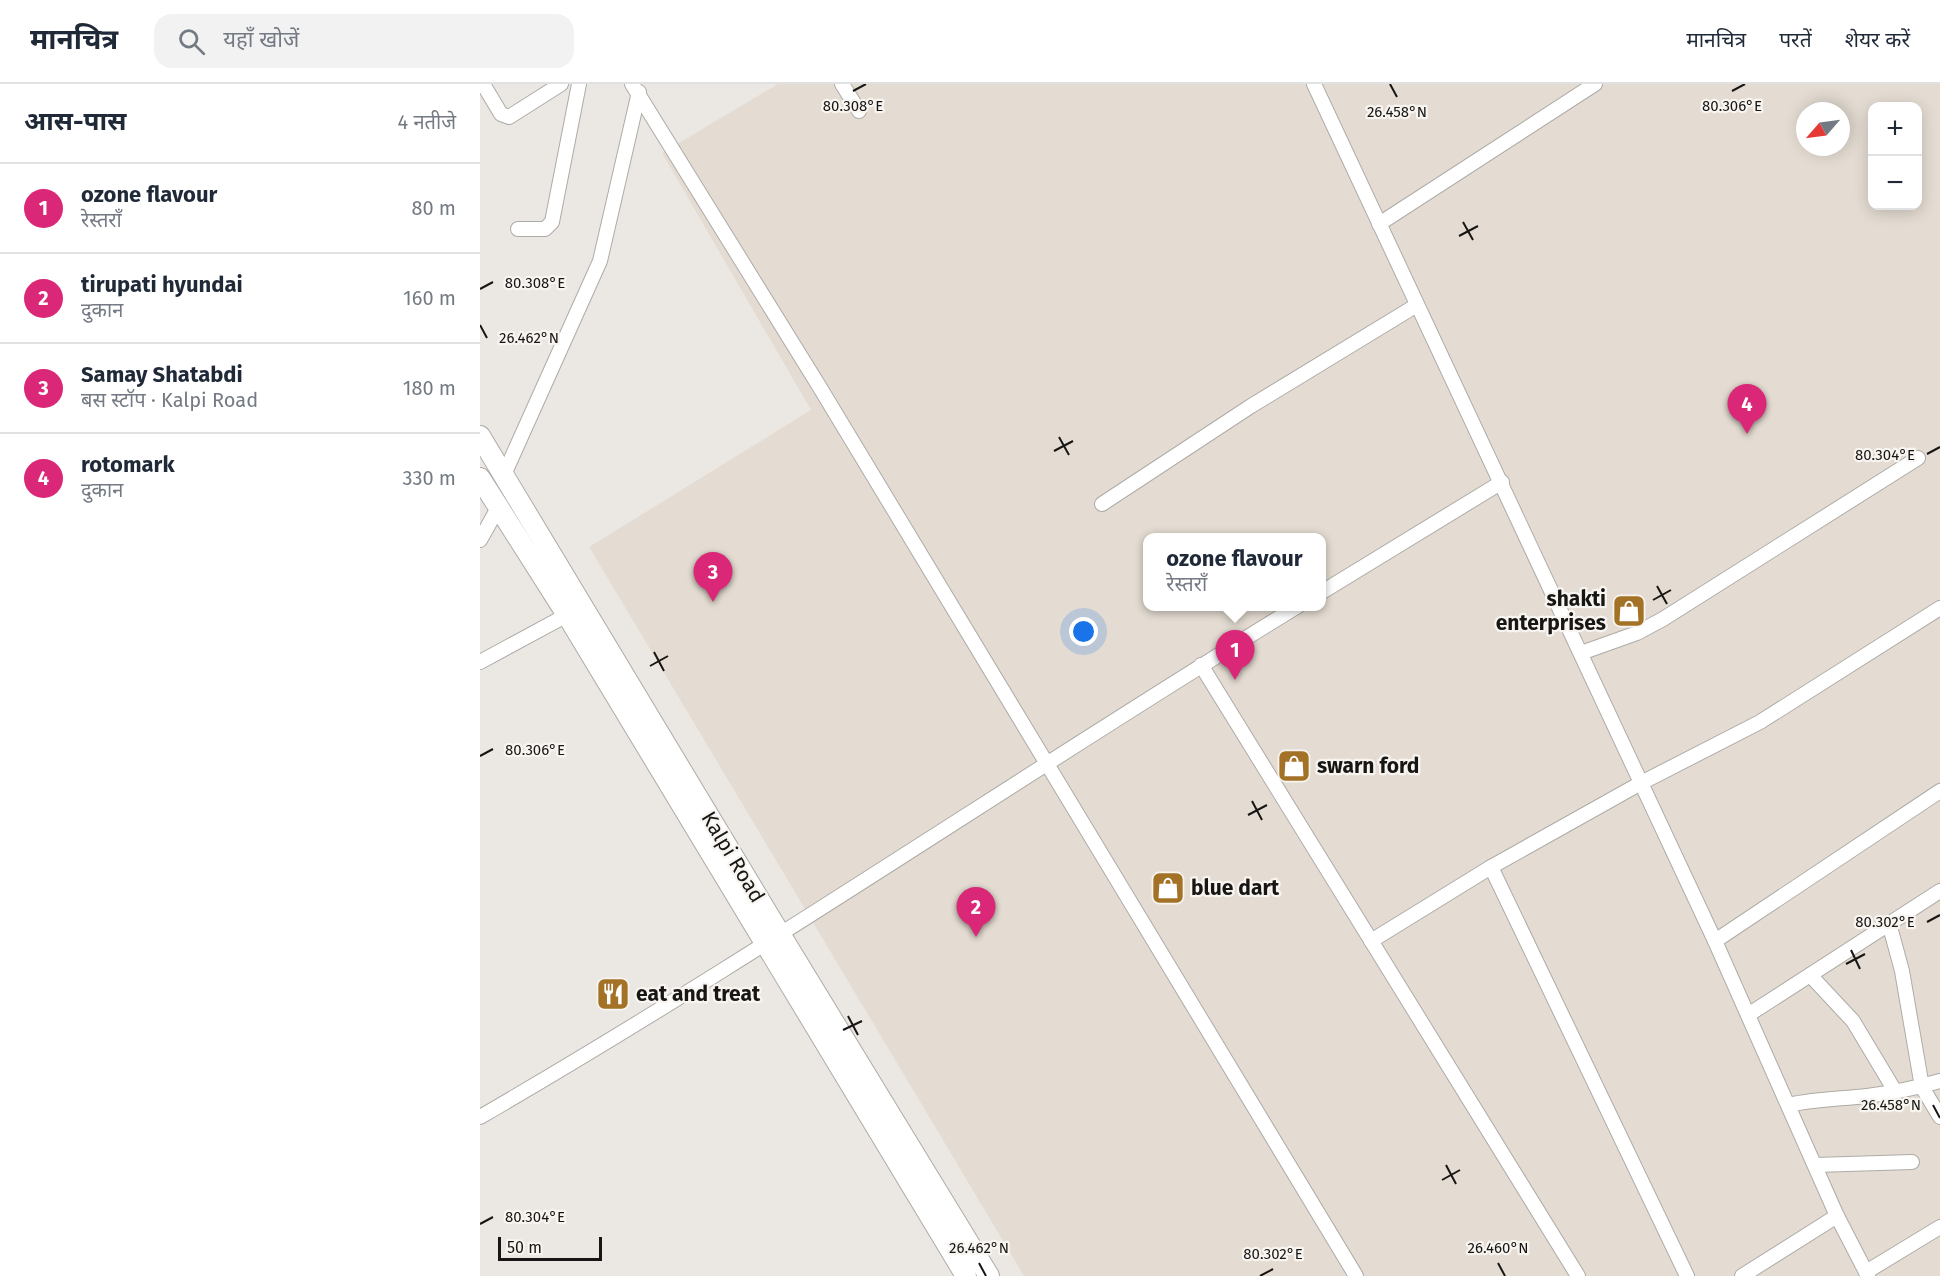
<!DOCTYPE html>
<html lang="hi">
<meta charset="utf-8">
<style>
body{margin:0;font-family:"Fira Sans","Noto Sans Devanagari",sans-serif;background:#f2f2f3;color:#1f2937}
.controls{position:absolute;right:18px;top:18px;display:grid;overflow:hidden;border-radius:12px;box-shadow:0 3px 15px #0003}
.controls button{width:54px;height:54px;display:grid;place-items:center;padding:0;border:0;border-bottom:2px solid #e0e1e3;background:#fff;color:#1f2937;font:30px sans-serif}
.compass{position:absolute;left:1316px;top:18px;width:54px;height:54px;border-radius:50%;background:#fff;box-shadow:0 3px 15px #0003;rotate:242deg}
.scale{position:absolute;left:18px;bottom:15px;width:104px;box-sizing:border-box;padding-left:6px;border:3px solid #171614;border-top:0;font-size:16px;line-height:21px;white-space:nowrap;color:#171614;-webkit-text-stroke:4px #f8f5f1;paint-order:stroke}
.you{position:absolute;left:604px;top:548px;width:21px;height:21px;margin:-15px;border:4px solid #fff;border-radius:50%;background:#1a73e8;box-shadow:0 0 0 9px #1a73e833}
.badge{display:grid;place-items:center;width:39px;height:39px;border-radius:50%;background:#db2777;color:#fff;font-size:20px;font-weight:700}
.pin{position:absolute;translate:-50% -50px;filter:drop-shadow(0 2px 3px #0008)}
.pin::after{content:'';position:absolute;top:32px;width:21px;height:18px;background:inherit;clip-path:polygon(0 0,100% 0,50% 100%)}
.popup{position:absolute;left:663px;top:449px;width:183px;height:78px;box-sizing:border-box;display:grid;place-content:center;border-radius:12px;background:#fff;filter:drop-shadow(0 2px 4px #0005);font-size:20px;white-space:nowrap;color:#747a83}
.popup b{font-size:22px;color:#1f2937}
.popup::after{content:'';position:absolute;left:50%;top:100%;margin-left:-12px;border:12px solid transparent;border-top-color:#fff}
.list{margin:0;padding:0;list-style:none}
h2{display:flex;justify-content:space-between;align-items:center;height:78px;margin:0;padding:0 24px;font-size:26px}
h2 small{font-size:20px;font-weight:400;color:#747a83}
.list li{display:grid;grid-template-columns:39px 1fr auto;gap:18px;align-items:center;box-sizing:border-box;height:90px;padding:0 24px;border-top:2px solid #e0e1e3}
.list b{display:block;font-size:22px;white-space:nowrap}
.list p{margin:0;font-size:20px;white-space:nowrap;color:#747a83}
.list em{font-size:20px;font-style:normal;color:#747a83}
.icon{flex:none;width:33px;height:33px;fill:none;stroke:currentColor;stroke-width:2;stroke-linecap:round;stroke-linejoin:round}
.map{position:relative;flex:none;width:1460px;height:1192px;overflow:hidden}
header{display:flex;align-items:center;gap:36px;box-sizing:border-box;height:84px;padding:0 30px;background:#fff;border-bottom:2px solid #e0e1e3}
header strong{font-size:28px}
nav{display:flex;gap:33px;margin-inline-start:auto;font-size:21px}
.search{width:420px;height:54px;background:#f2f2f3;display:flex;align-items:center;gap:15px;box-sizing:border-box;padding:0 21px;border-radius:18px;color:#747a83;font-size:22px}
main{display:flex}
aside{flex:1;background:#fff}
.map>svg:first-child{display:block}
</style>
<header>
<strong>मानचित्र</strong>
<div class="search"><svg class="icon" aria-label="search" viewBox="0 0 24 24"><circle cx="10" cy="10" r="6"/><path d="M15 15l6 6"/></svg>यहाँ खोजें</div>
<nav><a>मानचित्र</a><a>परतें</a><a>शेयर करें</a></nav>
</header>
<main>
<aside>
<h2>आस-पास<small>4 नतीजे</small></h2>
<ul class="list">
<li><span class="badge">1</span><div><b>ozone flavour</b><p>रेस्तराँ</p></div><em>80 m</em></li>
<li><span class="badge">2</span><div><b>tirupati hyundai</b><p>दुकान</p></div><em>160 m</em></li>
<li><span class="badge">3</span><div><b>Samay Shatabdi</b><p>बस स्टॉप · Kalpi Road</p></div><em>180 m</em></li>
<li><span class="badge">4</span><div><b>rotomark</b><p>दुकान</p></div><em>330 m</em></li>
</ul>
</aside>
<div class="map">
<svg width="1460" height="1192" viewBox="0 0 1460 1192">
<rect width="100%" height="100%" fill="#ebe8e4"/>
<!-- built -->
<path fill="#e4dcd2" fill-rule="evenodd" d="M298,0H1460V1192H544L109,463L331,326L182,69ZM1392,22H1438V122H1392ZM1325,27H1361V63H1325ZM668,454H842V522H668Z"/>
<g fill="none" stroke-linecap="round" stroke-linejoin="round">
<!-- street casing -->
<g stroke="#aeaba7" stroke-width="16">
<g id="street">
<polyline points="3,0 21,30 29,33 81,0"/>
<polyline points="152,0 339,302 876,1192"/>
<polyline points="362,0 379,27"/>
<polyline points="834,0 1235,857 1357,1132 1388,1192"/>
<polyline points="899,140 1115,0"/>
<polyline points="38,145 65,145 72,138 99,0"/>
<polyline points="23,393 120,177 159,8"/>
<polyline points="622,420 771,322 937,221"/>
<polyline points="0,456 18,424"/>
<polyline points="842,508 1022,398"/>
<polyline points="1101,569 1157,549 1183,535 1438,374"/>
<polyline points="0,578 87,531"/>
<polyline points="721,581 1098,1192"/>
<polyline points="1011,783 1207,1192"/>
<polyline points="1409,839 1422,887 1442,1003 1460,1033"/>
<polyline points="891,857 1011,783 1161,699 1280,638 1460,524"/>
<polyline points="1235,857 1460,707"/>
<polyline points="1330,891 1373,937 1415,1007"/>
<polyline points="1268,931 1460,807"/>
<path d="M1309,1021C1334,1015 1361,1015 1387,1012C1412,1009 1436,1004 1460,997"/>
<path d="M0,1033C278,872 543,690 818,522"/>
<polyline points="1335,1081 1432,1078"/>
<polyline points="1386,1188 1460,1143"/>
<polyline points="1262,1192 1357,1132"/>
</g>
</g>
<!-- secondary casing -->
<g stroke="#aeaba7" stroke-width="22">
<g id="secondary">
<polyline points="0,352 300,850 509,1192"/>
<polyline points="0,394 87,531 486,1192"/>
</g>
</g>
<!-- street -->
<use href="#street" stroke="#fff" stroke-width="14"/>
<!-- secondary -->
<use href="#secondary" stroke="#fff" stroke-width="20"/>
</g>
<!-- ticks -->
<path fill="none" stroke="#171614" stroke-width="2" d="M910,0L917,13M373,7L386,0M1252,7L1265,0M983,138L993,156M979,152L998,142M0,205L13,198M0,241L7,254M579,353L589,371M574,367L593,357M1447,370L1460,363M1177,502L1187,520M1173,516L1191,506M174,568L184,587M170,582L188,572M0,672L13,665M772,717L782,736M768,731L787,721M1447,838L1460,831M1371,866L1380,885M1366,880L1385,870M368,932L378,951M363,946L382,937M1453,1021L1460,1034M966,1081L976,1100M962,1096L980,1086M0,1140L13,1133M499,1179L506,1192M1018,1179L1025,1192M780,1192L793,1185"/>
<!-- icons -->
<defs>
<g id="shop-square" transform="scale(1.725)"><rect x="-9" y="-9" width="18" height="18" rx="4" fill="#a37227" stroke="#f8f5f1"/><path d="M-5-2.5h2.3a2.7 3.5 0 0 1 5.4 0H5L5.5 6h-11ZM-1.5-2.5h3a1.5 2.3 0 0 0-3 0Z" fill="#fff"/></g>
<g id="restaurant-square" transform="scale(1.725)"><rect x="-9" y="-9" width="18" height="18" rx="4" fill="#a37227" stroke="#f8f5f1"/><path d="M-5-6h1v4h1v-4h1v4h1v-4h1v5L-1.5 .5V6h-2V.5L-5-1ZM5-6V6H3V1.5H1.5Q1.5-4 5-6Z" fill="#fff"/></g>
</defs>
<g fill-rule="evenodd">
<use href="#shop-square" x="1149" y="527"/>
<use href="#shop-square" x="814" y="682"/>
<use href="#shop-square" x="688" y="804"/>
<use href="#restaurant-square" x="133" y="910"/>
</g>
<g text-anchor="middle" dominant-baseline="central" stroke-width="4.5" stroke-linejoin="round" paint-order="stroke">
<!-- poi labels -->
<g font-size="21" font-weight="bold" fill="#171614" stroke="#f8f5f1" text-anchor="start">
<text x="1126" y="515" text-anchor="end">shakti<tspan x="1126" dy="24">enterprises</tspan></text>
<text x="837" y="682">swarn ford</text>
<text x="711" y="804">blue dart</text>
<text x="156" y="910">eat and treat</text>
</g>
<!-- street labels -->
<g font-size="21" fill="#171614" stroke="#f8f5f1">
<text transform="translate(253 773) rotate(59)">Kalpi Road</text>
</g>
</g>
<g font-size="15" text-anchor="middle" fill="#171614" stroke="#f8f5f1" stroke-width="4.5" stroke-linejoin="round" paint-order="stroke">
<text x="373" y="27">80.308°E</text>
<text x="1252" y="27">80.306°E</text>
<text x="917" y="33">26.458°N</text>
<text x="55" y="204">80.308°E</text>
<text x="49" y="259">26.462°N</text>
<text x="1405" y="376">80.304°E</text>
<text x="55" y="671">80.306°E</text>
<text x="1405" y="843">80.302°E</text>
<text x="1411" y="1026">26.458°N</text>
<text x="55" y="1138">80.304°E</text>
<text x="499" y="1169">26.462°N</text>
<text x="1018" y="1169">26.460°N</text>
<text x="793" y="1175">80.302°E</text>
</g>
</svg>
<div class="controls">
<button>+</button>
<button>−</button>
</div>
<svg class="compass" viewBox="-18 -18 36 36"><path d="M0-13l5 13h-10z" fill="#e53935"/><path d="M0 13l5-13h-10z" fill="#747a83"/></svg>
<div class="scale">50 m</div>
<div class="you"></div>
<div class="pin badge" style="left:755px;top:596px">1</div>
<div class="popup"><b>ozone flavour</b>रेस्तराँ</div>
<div class="pin badge" style="left:496px;top:853px">2</div>
<div class="pin badge" style="left:233px;top:518px">3</div>
<div class="pin badge" style="left:1267px;top:350px">4</div>
</div>
</main>
